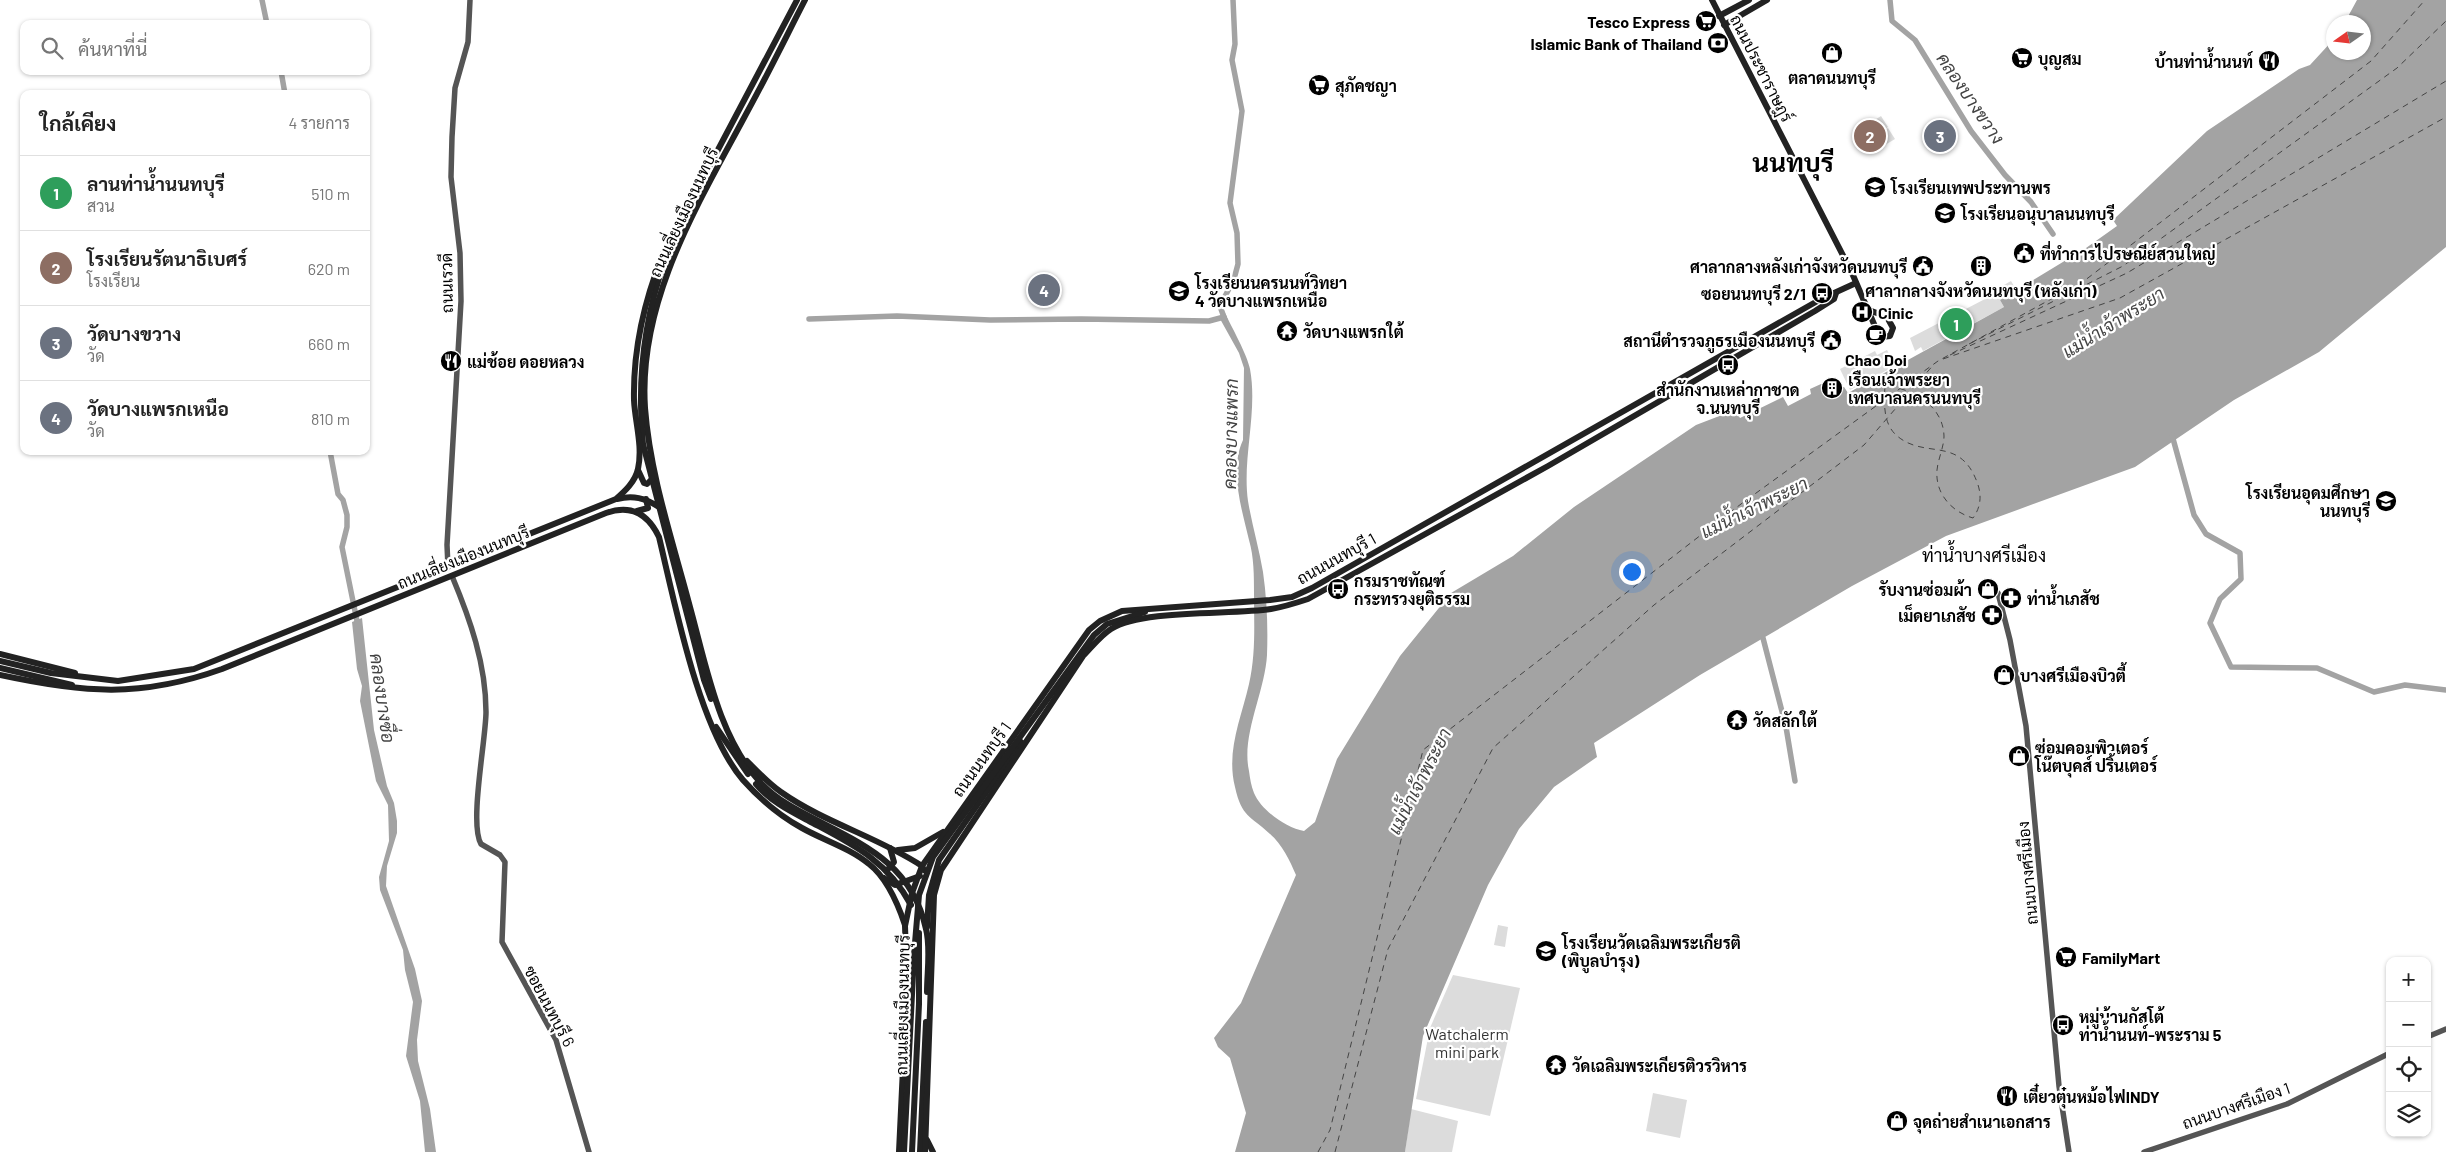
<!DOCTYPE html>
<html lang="th">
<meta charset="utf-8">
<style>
body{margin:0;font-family:Barlow,Sarabun,sans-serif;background:#f2f2f2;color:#222}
.controls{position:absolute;right:15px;bottom:15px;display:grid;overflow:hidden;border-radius:10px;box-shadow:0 1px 4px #0004}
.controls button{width:45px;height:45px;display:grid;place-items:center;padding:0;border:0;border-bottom:1px solid #e0e0e0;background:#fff;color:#222;font:25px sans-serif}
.compass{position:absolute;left:2326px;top:15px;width:45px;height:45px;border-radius:50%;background:#fff;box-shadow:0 1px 4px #0004;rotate:256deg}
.you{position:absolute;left:1631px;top:571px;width:18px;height:18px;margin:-12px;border:4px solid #fff;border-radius:50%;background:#1a73e8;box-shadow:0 0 0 8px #1a73e833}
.badge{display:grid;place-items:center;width:32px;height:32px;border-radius:50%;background:#db2777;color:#fff;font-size:16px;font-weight:700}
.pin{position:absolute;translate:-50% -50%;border:2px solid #fff;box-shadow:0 1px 5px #0006}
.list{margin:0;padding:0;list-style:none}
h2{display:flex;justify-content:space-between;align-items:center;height:65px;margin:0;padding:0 20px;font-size:21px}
h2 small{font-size:16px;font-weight:400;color:#767676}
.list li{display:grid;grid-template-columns:32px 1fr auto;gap:15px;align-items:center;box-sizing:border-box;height:75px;padding:0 20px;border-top:1px solid #e0e0e0}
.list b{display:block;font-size:19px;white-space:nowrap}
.list p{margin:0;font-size:16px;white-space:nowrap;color:#767676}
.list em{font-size:16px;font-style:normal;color:#767676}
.icon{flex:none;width:28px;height:28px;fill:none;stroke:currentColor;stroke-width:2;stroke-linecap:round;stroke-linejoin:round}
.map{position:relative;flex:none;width:2446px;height:1152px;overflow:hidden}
.search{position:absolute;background:#fff;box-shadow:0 1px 4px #0004;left:20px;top:20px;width:350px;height:55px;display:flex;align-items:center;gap:12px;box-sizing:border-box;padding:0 18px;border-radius:10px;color:#767676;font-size:19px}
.panel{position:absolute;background:#fff;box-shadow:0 1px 4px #0004;left:20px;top:90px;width:350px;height:365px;border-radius:10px}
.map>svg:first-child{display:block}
</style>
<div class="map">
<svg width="2446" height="1152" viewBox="0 0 2446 1152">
<rect width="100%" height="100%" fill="#fff"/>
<!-- green -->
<g fill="#dcdcdc">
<polygon points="1881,116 1888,127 1868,139 1862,128"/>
<polygon points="1888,128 1895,139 1875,151 1868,140"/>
<polygon points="2011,281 2017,291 2000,300 2004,307 1923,351 1921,347 1915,351 1910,338 1985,299 1984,296"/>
<polygon points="1887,350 1895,366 1850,390 1840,369 1875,351 1877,355"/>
<polygon points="1498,925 1508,927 1505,947 1494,945"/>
<polygon points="1453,975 1520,988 1490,1116 1416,1099 1430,1028"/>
<polygon points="1653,1093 1687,1100 1680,1138 1646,1131"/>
<polygon points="1411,1109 1458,1121 1452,1152 1405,1152"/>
</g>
<!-- water -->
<g fill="#a3a3a3">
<path d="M2357,0H2446V247L2319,352L2234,400L2135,467L1946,536L1852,586L1700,675L1594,743L1597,757L1554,787L1519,829L1488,885L1423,1036L1405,1152H1235L1246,1113L1230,1058L1218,1047L1214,1038L1241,1003L1296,875C1290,861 1282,844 1270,834C1250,815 1242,818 1235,787C1226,751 1241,719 1249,684C1256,654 1254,623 1254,593C1254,576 1254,557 1249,540C1242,510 1229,470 1243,440L1244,368L1239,353L1219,317L1225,313C1232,328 1247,354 1250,369C1258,412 1242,458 1248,501C1252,525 1259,548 1263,572C1267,600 1268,627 1267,655C1265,692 1241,735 1249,771C1250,778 1251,786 1254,793C1261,810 1286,828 1304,831L1315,822L1337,759L1400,656L1451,593L1513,556L1574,507L1696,425L1735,410L1740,418L1783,397L1788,406L1811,394L1810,389L1821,384L1844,387L1848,393L2004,307L2000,300L2086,248L2117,226L2113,220L2207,131L2299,69L2310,65L2333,40L2334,52H2364V22H2345Z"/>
<polygon points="362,618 374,730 387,786 394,803 397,821 397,833 387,866 386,886 415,969 422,1001 417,1040 418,1061 430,1109 436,1152 425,1152 420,1101 406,1056 413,1002 405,970 403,950 380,890 379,877 389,841 388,805 376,781 360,701 362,686 357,669 352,622"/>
</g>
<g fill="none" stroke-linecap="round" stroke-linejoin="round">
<!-- canal -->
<g stroke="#a3a3a3" stroke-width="5.5">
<polyline points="262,0 267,24"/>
<polyline points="1890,0 1892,21 1915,40 1971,131 2005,175 2031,202 2053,234"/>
<polyline points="281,71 285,94"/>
<polyline points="809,319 897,316 990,320 1081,319 1209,321 1224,317"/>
<polyline points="1225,320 1221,309 1221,304 1234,279 1238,264 1237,233 1230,203 1242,111 1232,60 1235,44 1233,0"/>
<polyline points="2172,435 2194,515 2206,534 2240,553 2241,579 2220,599 2210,623 2231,667 2317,668 2374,692 2405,685 2446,690"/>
<polyline points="330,451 338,494 343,500 347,515 347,527 342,547 358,626"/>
<polyline points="1763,638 1786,727 1795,781"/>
</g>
<!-- ferry -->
<g stroke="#444" stroke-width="1" stroke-dasharray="6 5" stroke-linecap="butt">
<polyline points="1969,344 2123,266 2397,68 2446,21"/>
<polyline points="1950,355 2127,273 2446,81"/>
<polyline points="1943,359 2120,298 2446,117"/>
<path d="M1885,386C1884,402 1883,422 1895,434C1923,461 1959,434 1977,482C1982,495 1981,507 1973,518C1952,512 1935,494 1937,470C1938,459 1944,447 1944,436C1943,405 1912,388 1885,386"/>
<polyline points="1318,1152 1330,1130 1423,750 1741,504 1938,361 2084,281 2371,61 2425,0"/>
<polyline points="1335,1152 1388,949 1493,748 1654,605 1864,445 1935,363"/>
</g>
<!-- tertiary -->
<g stroke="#555" stroke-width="5.5">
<polyline points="448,567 447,545 461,301 460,253 451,177 452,137 455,88 468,42 470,0"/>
<path d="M452,576C470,619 486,664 486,712C486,739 469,824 481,844L500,855L505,862L502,942L556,1040L589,1152"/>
<polyline points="1998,593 2010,640 2026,726 2059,1086 2069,1152"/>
<polyline points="2427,1037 2446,1029"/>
<polyline points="2144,1152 2287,1104 2390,1053"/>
</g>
<!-- secondary -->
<g stroke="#222" stroke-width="6">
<path d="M805,0C785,39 766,78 745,116C697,206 638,301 645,408C650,475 673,542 690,607C706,665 719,740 762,784C779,802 803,813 824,824C873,849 913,870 926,929C931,948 927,972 927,992"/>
<polyline points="1712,0 1852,273 1877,331 1882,337 1890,336 1893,328 1887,317 1869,310"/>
<polyline points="1719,16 1749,0"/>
<polyline points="1724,25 1767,0"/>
<path d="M664,263C643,323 637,381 643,444L704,680L711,699"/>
<polyline points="638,470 644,483 647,484 652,479"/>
<path d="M617,499C633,495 645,498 659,507"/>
<polyline points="637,511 648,508 646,499"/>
<polyline points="0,654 75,673"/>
<path d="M0,661L51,673L118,681L194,669L616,499C625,491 635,482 638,469C643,446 635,422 634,400C633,349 644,301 663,254L797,0"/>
<polyline points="0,668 72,685"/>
<path d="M0,675C83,693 141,698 222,669L606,513C631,504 648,514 659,537C675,604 699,729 743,780C760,799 780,816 802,828C823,840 850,848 869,864C887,878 898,904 905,925"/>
<polyline points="716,727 748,774"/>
<path d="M747,761C758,772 769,784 781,792C825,823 878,837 922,866L924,870"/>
<path d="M756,784C770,801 790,811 809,821C852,844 887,860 911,905"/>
<polyline points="898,850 915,848 943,832"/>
<polyline points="889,868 894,862 890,848"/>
<polyline points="884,878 895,885 920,876"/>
<polyline points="927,927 929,895 939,860 1021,742"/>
<polyline points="927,1140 933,1152"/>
<polyline points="899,1152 907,984 905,926 912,893 922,866 1089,630 1100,621 1122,611 1270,600 1292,597 1312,588 1821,299 1856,283"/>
<polyline points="904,1152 914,955 919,895 933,857 1094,635 1107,624 1145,612"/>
<polyline points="912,1152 919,1004 919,933"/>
<polyline points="920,1152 926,1022"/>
<path d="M925,1152L934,895L941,870L1083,656C1092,647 1100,636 1111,629C1142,609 1231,615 1271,609C1284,607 1296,603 1308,599L1548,466L1815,311L1834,299L1836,293"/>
</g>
</g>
<!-- icons -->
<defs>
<g id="supermarket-disc" transform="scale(1.125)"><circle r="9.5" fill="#000" stroke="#fff"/><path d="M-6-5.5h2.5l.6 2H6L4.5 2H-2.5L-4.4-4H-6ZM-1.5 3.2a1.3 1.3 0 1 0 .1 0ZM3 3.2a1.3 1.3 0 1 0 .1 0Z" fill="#fff"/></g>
<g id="bank-disc" transform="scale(1.125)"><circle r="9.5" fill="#000" stroke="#fff"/><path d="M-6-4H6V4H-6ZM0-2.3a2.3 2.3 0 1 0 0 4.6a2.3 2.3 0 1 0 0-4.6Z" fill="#fff"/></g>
<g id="shop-disc" transform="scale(1.125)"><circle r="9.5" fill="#000" stroke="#fff"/><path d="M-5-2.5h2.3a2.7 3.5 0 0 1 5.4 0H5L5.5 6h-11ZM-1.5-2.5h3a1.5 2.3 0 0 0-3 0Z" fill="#fff"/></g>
<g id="restaurant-disc" transform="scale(1.125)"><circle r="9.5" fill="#000" stroke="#fff"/><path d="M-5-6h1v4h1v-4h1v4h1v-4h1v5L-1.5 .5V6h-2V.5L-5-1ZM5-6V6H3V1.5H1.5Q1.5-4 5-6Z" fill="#fff"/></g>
<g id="school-disc" transform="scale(1.125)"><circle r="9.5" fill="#000" stroke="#fff"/><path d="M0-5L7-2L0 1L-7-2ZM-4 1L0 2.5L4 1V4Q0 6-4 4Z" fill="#fff"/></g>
<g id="civic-disc" transform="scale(1.125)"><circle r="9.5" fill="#000" stroke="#fff"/><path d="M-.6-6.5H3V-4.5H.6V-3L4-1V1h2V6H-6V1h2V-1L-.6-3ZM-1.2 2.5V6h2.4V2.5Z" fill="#fff"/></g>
<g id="building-disc" transform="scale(1.125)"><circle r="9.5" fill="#000" stroke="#fff"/><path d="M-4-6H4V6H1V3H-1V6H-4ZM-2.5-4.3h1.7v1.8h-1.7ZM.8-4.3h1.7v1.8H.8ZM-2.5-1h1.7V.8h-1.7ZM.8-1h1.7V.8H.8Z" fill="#fff"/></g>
<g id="bus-disc" transform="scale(1.125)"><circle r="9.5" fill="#000" stroke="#fff"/><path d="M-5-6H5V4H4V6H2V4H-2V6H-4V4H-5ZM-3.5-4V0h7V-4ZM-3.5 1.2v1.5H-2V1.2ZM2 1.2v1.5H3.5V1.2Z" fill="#fff"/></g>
<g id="hospital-disc" transform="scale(1.125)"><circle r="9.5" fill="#000" stroke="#fff"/><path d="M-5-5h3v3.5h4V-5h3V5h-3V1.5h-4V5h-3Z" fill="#fff"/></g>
<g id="temple-disc" transform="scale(1.125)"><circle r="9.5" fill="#000" stroke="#fff"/><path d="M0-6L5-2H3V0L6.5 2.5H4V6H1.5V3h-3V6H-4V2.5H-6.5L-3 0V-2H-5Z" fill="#fff"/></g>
<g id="cafe-disc" transform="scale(1.125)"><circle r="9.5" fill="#000" stroke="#fff"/><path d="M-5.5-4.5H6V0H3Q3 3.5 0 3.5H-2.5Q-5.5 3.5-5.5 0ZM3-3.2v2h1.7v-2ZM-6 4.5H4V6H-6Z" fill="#fff"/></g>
<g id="pharmacy-disc" transform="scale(1.125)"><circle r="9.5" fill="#000" stroke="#fff"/><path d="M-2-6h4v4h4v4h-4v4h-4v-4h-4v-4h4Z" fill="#fff"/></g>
</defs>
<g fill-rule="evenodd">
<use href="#supermarket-disc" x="1706" y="21"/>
<use href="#bank-disc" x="1718" y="43"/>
<use href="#shop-disc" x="1832" y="53"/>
<use href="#supermarket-disc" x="2022" y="58"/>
<use href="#restaurant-disc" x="2269" y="61"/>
<use href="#supermarket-disc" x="1319" y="85"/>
<use href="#school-disc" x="1875" y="187"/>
<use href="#school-disc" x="1945" y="213"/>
<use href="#civic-disc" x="2024" y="253"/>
<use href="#civic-disc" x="1923" y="266"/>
<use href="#building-disc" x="1981" y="266"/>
<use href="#school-disc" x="1179" y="291"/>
<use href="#bus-disc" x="1822" y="293"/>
<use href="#hospital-disc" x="1862" y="312"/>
<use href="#temple-disc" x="1287" y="331"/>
<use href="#cafe-disc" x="1876" y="335"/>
<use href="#civic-disc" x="1831" y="340"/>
<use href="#restaurant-disc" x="451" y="361"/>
<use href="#bus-disc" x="1728" y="365"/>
<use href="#building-disc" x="1832" y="388"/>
<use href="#school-disc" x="2386" y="501"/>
<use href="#bus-disc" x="1338" y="589"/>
<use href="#shop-disc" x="1988" y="589"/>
<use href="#pharmacy-disc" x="2011" y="598"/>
<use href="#pharmacy-disc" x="1992" y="615"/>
<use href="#shop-disc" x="2004" y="675"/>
<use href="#temple-disc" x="1737" y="720"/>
<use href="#shop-disc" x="2019" y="756"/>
<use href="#school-disc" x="1546" y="951"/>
<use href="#supermarket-disc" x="2066" y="957"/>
<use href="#bus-disc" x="2063" y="1025"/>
<use href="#temple-disc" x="1556" y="1065"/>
<use href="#restaurant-disc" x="2007" y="1096"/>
<use href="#shop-disc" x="1897" y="1121"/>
</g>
<g text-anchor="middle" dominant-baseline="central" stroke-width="4.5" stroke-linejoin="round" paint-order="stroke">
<!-- poi labels -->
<g font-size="16" font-weight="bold" fill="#000" stroke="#fff" text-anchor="start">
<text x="1690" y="21" text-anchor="end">Tesco Express</text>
<text x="1702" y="43" text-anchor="end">Islamic Bank of Thailand</text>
<text x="2038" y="58">บุญสม</text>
<text x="2253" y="61" text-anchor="end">บ้านท่าน้ำนนท์</text>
<text x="1832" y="77" text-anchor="middle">ตลาดนนทบุรี</text>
<text x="1335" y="85">สุภัคชญา</text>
<text x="1891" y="187">โรงเรียนเทพประทานพร</text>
<text x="1961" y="213">โรงเรียนอนุบาลนนทบุรี</text>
<text x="2040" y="253">ที่ทำการไปรษณีย์สวนใหญ่</text>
<text x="1907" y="266" text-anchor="end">ศาลากลางหลังเก่าจังหวัดนนทบุรี</text>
<text x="1195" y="282">โรงเรียนนครนนท์วิทยา<tspan x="1195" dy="18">4 วัดบางแพรกเหนือ</tspan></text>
<text x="1981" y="290" text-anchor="middle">ศาลากลางจังหวัดนนทบุรี (หลังเก่า)</text>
<text x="1806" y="293" text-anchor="end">ซอยนนทบุรี 2/1</text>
<text x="1878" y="312">Cinic</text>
<text x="1303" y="331">วัดบางแพรกใต้</text>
<text x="1815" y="340" text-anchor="end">สถานีตำรวจภูธรเมืองนนทบุรี</text>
<text x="1876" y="359" text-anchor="middle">Chao Doi</text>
<text x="467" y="361">แม่ช้อย ดอยหลวง</text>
<text x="1848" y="379">เรือนเจ้าพระยา<tspan x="1848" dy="18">เทศบาลนครนนทบุรี</tspan></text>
<text x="1728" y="389" text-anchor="middle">สำนักงานเหล่ากาชาด<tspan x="1728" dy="18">จ.นนทบุรี</tspan></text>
<text x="2370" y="492" text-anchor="end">โรงเรียนอุดมศึกษา<tspan x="2370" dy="18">นนทบุรี</tspan></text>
<text x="1354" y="580">กรมราชทัณฑ์<tspan x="1354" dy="18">กระทรวงยุติธรรม</tspan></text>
<text x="1972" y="589" text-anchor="end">รับงานซ่อมผ้า</text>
<text x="2027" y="598">ท่าน้ำเภสัช</text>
<text x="1976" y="615" text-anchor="end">เม็ดยาเภสัช</text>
<text x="2020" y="675">บางศรีเมืองบิวตี้</text>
<text x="1753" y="720">วัดสลักใต้</text>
<text x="2035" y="747">ซ่อมคอมพิวเตอร์<tspan x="2035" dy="18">โน๊ตบุคส์ ปริ้นเตอร์</tspan></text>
<text x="1562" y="942">โรงเรียนวัดเฉลิมพระเกียรติ<tspan x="1562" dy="18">(พิบูลบำรุง)</tspan></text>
<text x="2082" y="957">FamilyMart</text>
<text x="2079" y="1016">หมู่บ้านกัสโต้<tspan x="2079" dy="18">ท่าน้ำนนท์-พระราม 5</tspan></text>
<text x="1572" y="1065">วัดเฉลิมพระเกียรติวรวิหาร</text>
<text x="2023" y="1096">เตี๋ยวตุ๋นหม้อไฟINDY</text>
<text x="1913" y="1121">จุดถ่ายสำเนาเอกสาร</text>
</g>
<!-- street labels -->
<g font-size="16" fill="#000" stroke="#fff">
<text transform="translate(1762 68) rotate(63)">ถนนประชาราษฎร์</text>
<text transform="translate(683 212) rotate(-65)">ถนนเลี่ยงเมืองนนทบุรี</text>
<text transform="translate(446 283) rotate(-91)">ถนนเรวดี</text>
<text transform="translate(463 557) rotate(-22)">ถนนเลี่ยงเมืองนนทบุรี</text>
<text transform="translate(1336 558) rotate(-29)">ถนนนนทบุรี 1</text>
<text transform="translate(981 759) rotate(-54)">ถนนนนทบุรี 1</text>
<text transform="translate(2027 873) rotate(-95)">ถนนบางศรีเมือง</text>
<text transform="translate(902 1005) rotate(-89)">ถนนเลี่ยงเมืองนนทบุรี</text>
<text transform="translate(550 1006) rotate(62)">ซอยนนทบุรี 6</text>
<text transform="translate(2236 1105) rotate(-19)">ถนนบางศรีเมือง 1</text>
</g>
<!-- park labels -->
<g font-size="16" fill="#333" stroke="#fff">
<text x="1467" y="1033">Watchalerm<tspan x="1467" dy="18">mini park</tspan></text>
</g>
<!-- water labels -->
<g font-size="18" font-style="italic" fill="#444" stroke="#fff">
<text transform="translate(1971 98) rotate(56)">คลองบางขวาง</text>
<text transform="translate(2113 322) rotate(-32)">แม่น้ำเจ้าพระยา</text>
<text transform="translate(1230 434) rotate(-89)">คลองบางแพรก</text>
<text transform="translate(1754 507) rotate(-26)">แม่น้ำเจ้าพระยา</text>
<text transform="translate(383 698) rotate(82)">คลองบางซื่อ</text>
<text transform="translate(1419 781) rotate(-63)">แม่น้ำเจ้าพระยา</text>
</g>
<!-- neighbourhood labels -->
<g font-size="18" fill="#000" stroke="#fff">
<text x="1984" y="555">ท่าน้ำบางศรีเมือง</text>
</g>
<!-- town labels -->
<g font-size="26" font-weight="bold" fill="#000" stroke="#fff">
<text x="1793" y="161">นนทบุรี</text>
</g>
</g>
</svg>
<div class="controls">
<button>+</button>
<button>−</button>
<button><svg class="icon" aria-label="locate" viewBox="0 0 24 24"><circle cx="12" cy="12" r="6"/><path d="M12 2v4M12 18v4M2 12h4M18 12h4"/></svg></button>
<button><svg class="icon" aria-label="layers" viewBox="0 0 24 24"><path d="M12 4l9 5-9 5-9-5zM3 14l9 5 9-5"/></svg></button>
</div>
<svg class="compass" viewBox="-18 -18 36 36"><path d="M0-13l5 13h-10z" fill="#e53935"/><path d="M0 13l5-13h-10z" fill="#767676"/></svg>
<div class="you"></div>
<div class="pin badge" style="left:1956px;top:324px;background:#2e9e5b">1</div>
<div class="pin badge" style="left:1870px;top:136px;background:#8d6e63">2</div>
<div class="pin badge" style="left:1940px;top:136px;background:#6b7280">3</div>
<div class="pin badge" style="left:1044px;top:290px;background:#6b7280">4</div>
<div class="search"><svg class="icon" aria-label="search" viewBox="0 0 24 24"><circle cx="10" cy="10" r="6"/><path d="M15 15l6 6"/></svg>ค้นหาที่นี่</div>
<section class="panel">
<h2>ใกล้เคียง<small>4 รายการ</small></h2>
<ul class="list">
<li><span class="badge" style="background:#2e9e5b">1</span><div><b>ลานท่าน้ำนนทบุรี</b><p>สวน</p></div><em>510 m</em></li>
<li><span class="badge" style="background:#8d6e63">2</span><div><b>โรงเรียนรัตนาธิเบศร์</b><p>โรงเรียน</p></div><em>620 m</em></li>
<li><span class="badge" style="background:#6b7280">3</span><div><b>วัดบางขวาง</b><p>วัด</p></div><em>660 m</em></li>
<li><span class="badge" style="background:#6b7280">4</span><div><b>วัดบางแพรกเหนือ</b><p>วัด</p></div><em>810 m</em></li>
</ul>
</section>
</div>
